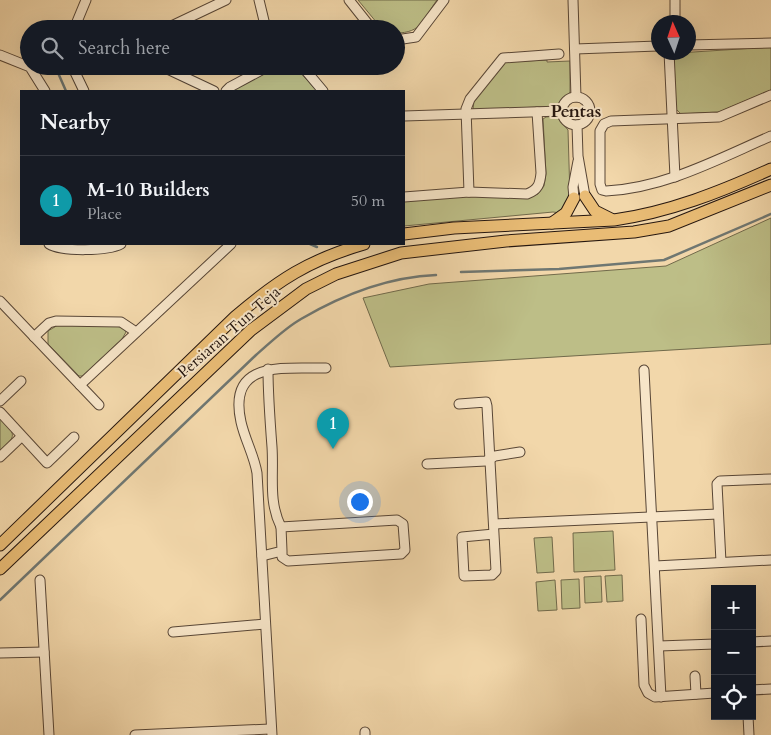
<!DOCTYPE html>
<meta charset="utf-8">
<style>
body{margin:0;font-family:Cardo,serif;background:#242831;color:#f1f3f6}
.controls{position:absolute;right:15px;bottom:15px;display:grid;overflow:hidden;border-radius:0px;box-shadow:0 5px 20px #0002}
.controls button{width:45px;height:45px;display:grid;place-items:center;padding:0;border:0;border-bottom:1px solid #363941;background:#171b24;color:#f1f3f6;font:25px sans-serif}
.compass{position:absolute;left:651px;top:15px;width:45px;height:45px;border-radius:50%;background:#171b24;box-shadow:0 5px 20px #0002;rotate:357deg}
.you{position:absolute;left:359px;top:501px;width:18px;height:18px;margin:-12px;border:4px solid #fff;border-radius:50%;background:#1a73e8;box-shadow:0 0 0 8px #1a73e833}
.badge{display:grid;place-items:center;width:32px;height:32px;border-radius:50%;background:#db2777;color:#fff;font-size:16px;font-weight:700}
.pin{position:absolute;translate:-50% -41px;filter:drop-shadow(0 1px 2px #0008)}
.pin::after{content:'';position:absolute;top:26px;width:18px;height:15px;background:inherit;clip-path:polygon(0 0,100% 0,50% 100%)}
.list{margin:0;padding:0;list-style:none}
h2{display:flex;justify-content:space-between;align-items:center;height:65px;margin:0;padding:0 20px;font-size:21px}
h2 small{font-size:16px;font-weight:400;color:#9ea1a6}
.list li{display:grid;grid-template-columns:32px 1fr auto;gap:15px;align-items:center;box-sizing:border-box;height:90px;padding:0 20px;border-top:1px solid #363941}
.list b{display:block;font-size:19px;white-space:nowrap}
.list p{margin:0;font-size:16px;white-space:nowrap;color:#9ea1a6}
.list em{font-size:16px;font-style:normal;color:#9ea1a6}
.icon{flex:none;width:28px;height:28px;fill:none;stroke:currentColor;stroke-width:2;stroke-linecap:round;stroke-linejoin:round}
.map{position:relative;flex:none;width:771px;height:735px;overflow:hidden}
.search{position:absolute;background:#171b24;box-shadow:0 5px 20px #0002;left:20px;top:20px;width:385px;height:55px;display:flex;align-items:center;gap:12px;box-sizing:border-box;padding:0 18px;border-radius:28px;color:#9ea1a6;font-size:19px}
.panel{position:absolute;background:#171b24;box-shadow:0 5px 20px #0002;left:20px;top:90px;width:385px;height:155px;border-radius:0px}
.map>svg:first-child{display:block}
</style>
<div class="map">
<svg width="771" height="735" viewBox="0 0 771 735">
<rect width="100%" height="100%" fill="#f2d7aa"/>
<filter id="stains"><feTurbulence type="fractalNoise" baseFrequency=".004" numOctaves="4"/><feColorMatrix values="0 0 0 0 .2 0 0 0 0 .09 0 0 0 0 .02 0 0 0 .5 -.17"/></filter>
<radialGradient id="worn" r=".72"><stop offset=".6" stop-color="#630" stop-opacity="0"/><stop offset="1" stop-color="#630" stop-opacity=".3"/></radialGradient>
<!-- green -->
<g fill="#bdbe87" stroke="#716a4b">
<path d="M358,0H437C423,19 422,33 396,33V29H382Z"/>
<polygon points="771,47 771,90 719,112 681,114 676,109 674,58 678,53"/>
<polygon points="547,60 547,62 570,61 570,92 560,106 473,110 474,100 504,62"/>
<polygon points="283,68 297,69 317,91 235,91 235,87 270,71"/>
<polygon points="556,116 568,130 570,197 561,213 553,212 404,226 404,201 470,196 528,197 538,194 544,186 546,174 543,119 546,117"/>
<polygon points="771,218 771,344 390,367 363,298 429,284 666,266"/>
<polygon points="58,325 116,326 124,328 126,332 122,339 83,376 79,376 48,344 48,331"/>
<path d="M0,418C16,434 17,436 0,451Z"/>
<polygon points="613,531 615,570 574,572 573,533"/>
<polygon points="552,537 554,572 537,573 534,538"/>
<polygon points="622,575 623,601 607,602 605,576"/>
<polygon points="601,576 602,602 585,603 584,577"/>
<polygon points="579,579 580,608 562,609 561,580"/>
<polygon points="555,580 557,610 538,611 536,582"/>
</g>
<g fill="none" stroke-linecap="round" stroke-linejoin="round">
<!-- stream -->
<g stroke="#6f7772" stroke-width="2.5">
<polyline points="55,66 66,91"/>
<polyline points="310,244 317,247"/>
<polyline points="461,272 559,269 664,260 771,214"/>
<path d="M0,600L256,355C270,343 285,328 301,319C342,295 388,277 436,275"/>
</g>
<!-- minor casing -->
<g stroke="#584636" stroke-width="11">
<g id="minor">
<polyline points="259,0 266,29"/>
<polyline points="349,0 372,29"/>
<polyline points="573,0 576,97"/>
<polyline points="675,0 675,22"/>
<polyline points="74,29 86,0"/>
<polyline points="165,29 226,0"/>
<polyline points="396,40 416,37 444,0"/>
<polyline points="688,45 771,43"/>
<polyline points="575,49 658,46"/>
<polyline points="669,52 675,177"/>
<polyline points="0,55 30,67 45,91"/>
<polyline points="72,66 84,91"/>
<polyline points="161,66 214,91"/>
<polyline points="302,66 323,91"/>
<polyline points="226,91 230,87 269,66"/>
<path d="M771,95L719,117L611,121L604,124L600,131V184L602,190L606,191C665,188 718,159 771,136"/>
<circle cx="576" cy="111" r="14"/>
<polyline points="404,116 561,111"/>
<polyline points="577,125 578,156 585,196"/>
<polyline points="469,192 466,109 470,99 503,58 559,54"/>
<path d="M404,197L469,192L527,194C538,190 540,184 541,173L537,112"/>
<polyline points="574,198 573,187 578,161"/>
<path d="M49,244C62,252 108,251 121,244"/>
<polyline points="0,301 99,405"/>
<polyline points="34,337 49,323 56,321 121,322 136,332"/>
<path d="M268,369C268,395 270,421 272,447C274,475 268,501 281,527"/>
<polyline points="644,370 661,697"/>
<polyline points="80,385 231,244"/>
<polyline points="0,401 21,381"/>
<polyline points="459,404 486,402 487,406 496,571 492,575 464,576 462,537 494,534"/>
<polyline points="0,412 47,463 74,437"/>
<polyline points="0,457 21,437"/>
<polyline points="427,464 486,461 495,456 520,452"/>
<polyline points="494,524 718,514"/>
<polyline points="262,556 282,551 282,557 288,561 401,554 405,550 403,524 397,520 281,527 282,551"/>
<polyline points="721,562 717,484 720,481 771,479"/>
<polyline points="655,566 771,560"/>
<polyline points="40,580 49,735"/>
<polyline points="641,619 644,685 648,693 655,697 715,693"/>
<polyline points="173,632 265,624"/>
<polyline points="752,642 771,641"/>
<polyline points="659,646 715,644"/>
<polyline points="0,653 44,652"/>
<polyline points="695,676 696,694"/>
<polyline points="752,690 771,689"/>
<polyline points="748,716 749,735"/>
<polyline points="365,732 365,735"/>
<polyline points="135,735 270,729"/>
<path d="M272,735L257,473C254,455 245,440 241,422C227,359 285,369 326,368"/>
</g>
</g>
<!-- major casing -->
<g stroke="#25160f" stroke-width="13">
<g id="major">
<polyline points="585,196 595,211 611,219"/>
<polyline points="552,223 566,213 574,198"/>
<path d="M404,234L454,228L614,220C670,212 720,192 771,169"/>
<path d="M0,545L235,317C278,280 309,260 364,244"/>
<polyline points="0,569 251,330 306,289 336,274 401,253 506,241 634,232 669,226 771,185"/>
</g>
</g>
<!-- minor -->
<use href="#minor" stroke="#f7e5c8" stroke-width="9"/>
<!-- major -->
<use href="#major" stroke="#e9bc75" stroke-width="11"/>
</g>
<g text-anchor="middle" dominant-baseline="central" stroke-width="4" stroke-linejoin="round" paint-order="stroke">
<!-- street labels -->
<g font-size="16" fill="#25160f" stroke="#f7e5c8">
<text transform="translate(229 332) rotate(-41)">Persiaran Tun Teja</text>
</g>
<!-- neighbourhood labels -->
<g font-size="18" font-weight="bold" fill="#25160f" stroke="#f7e5c8">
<text x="576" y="111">Pentas</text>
</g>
</g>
<rect width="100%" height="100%" filter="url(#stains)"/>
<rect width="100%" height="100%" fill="url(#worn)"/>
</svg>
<div class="controls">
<button>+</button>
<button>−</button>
<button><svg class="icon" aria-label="locate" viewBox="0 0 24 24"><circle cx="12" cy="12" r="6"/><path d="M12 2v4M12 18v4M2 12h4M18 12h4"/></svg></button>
</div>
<svg class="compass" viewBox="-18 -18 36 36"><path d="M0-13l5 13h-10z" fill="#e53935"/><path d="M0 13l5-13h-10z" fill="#9ea1a6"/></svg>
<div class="you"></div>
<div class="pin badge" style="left:333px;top:449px;background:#0f9aa8">1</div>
<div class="search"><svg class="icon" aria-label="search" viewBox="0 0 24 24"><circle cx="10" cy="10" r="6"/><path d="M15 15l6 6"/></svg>Search here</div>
<section class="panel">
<h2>Nearby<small></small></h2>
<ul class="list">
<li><span class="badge" style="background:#0f9aa8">1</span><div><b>M-10 Builders</b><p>Place</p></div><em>50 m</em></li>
</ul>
</section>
</div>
